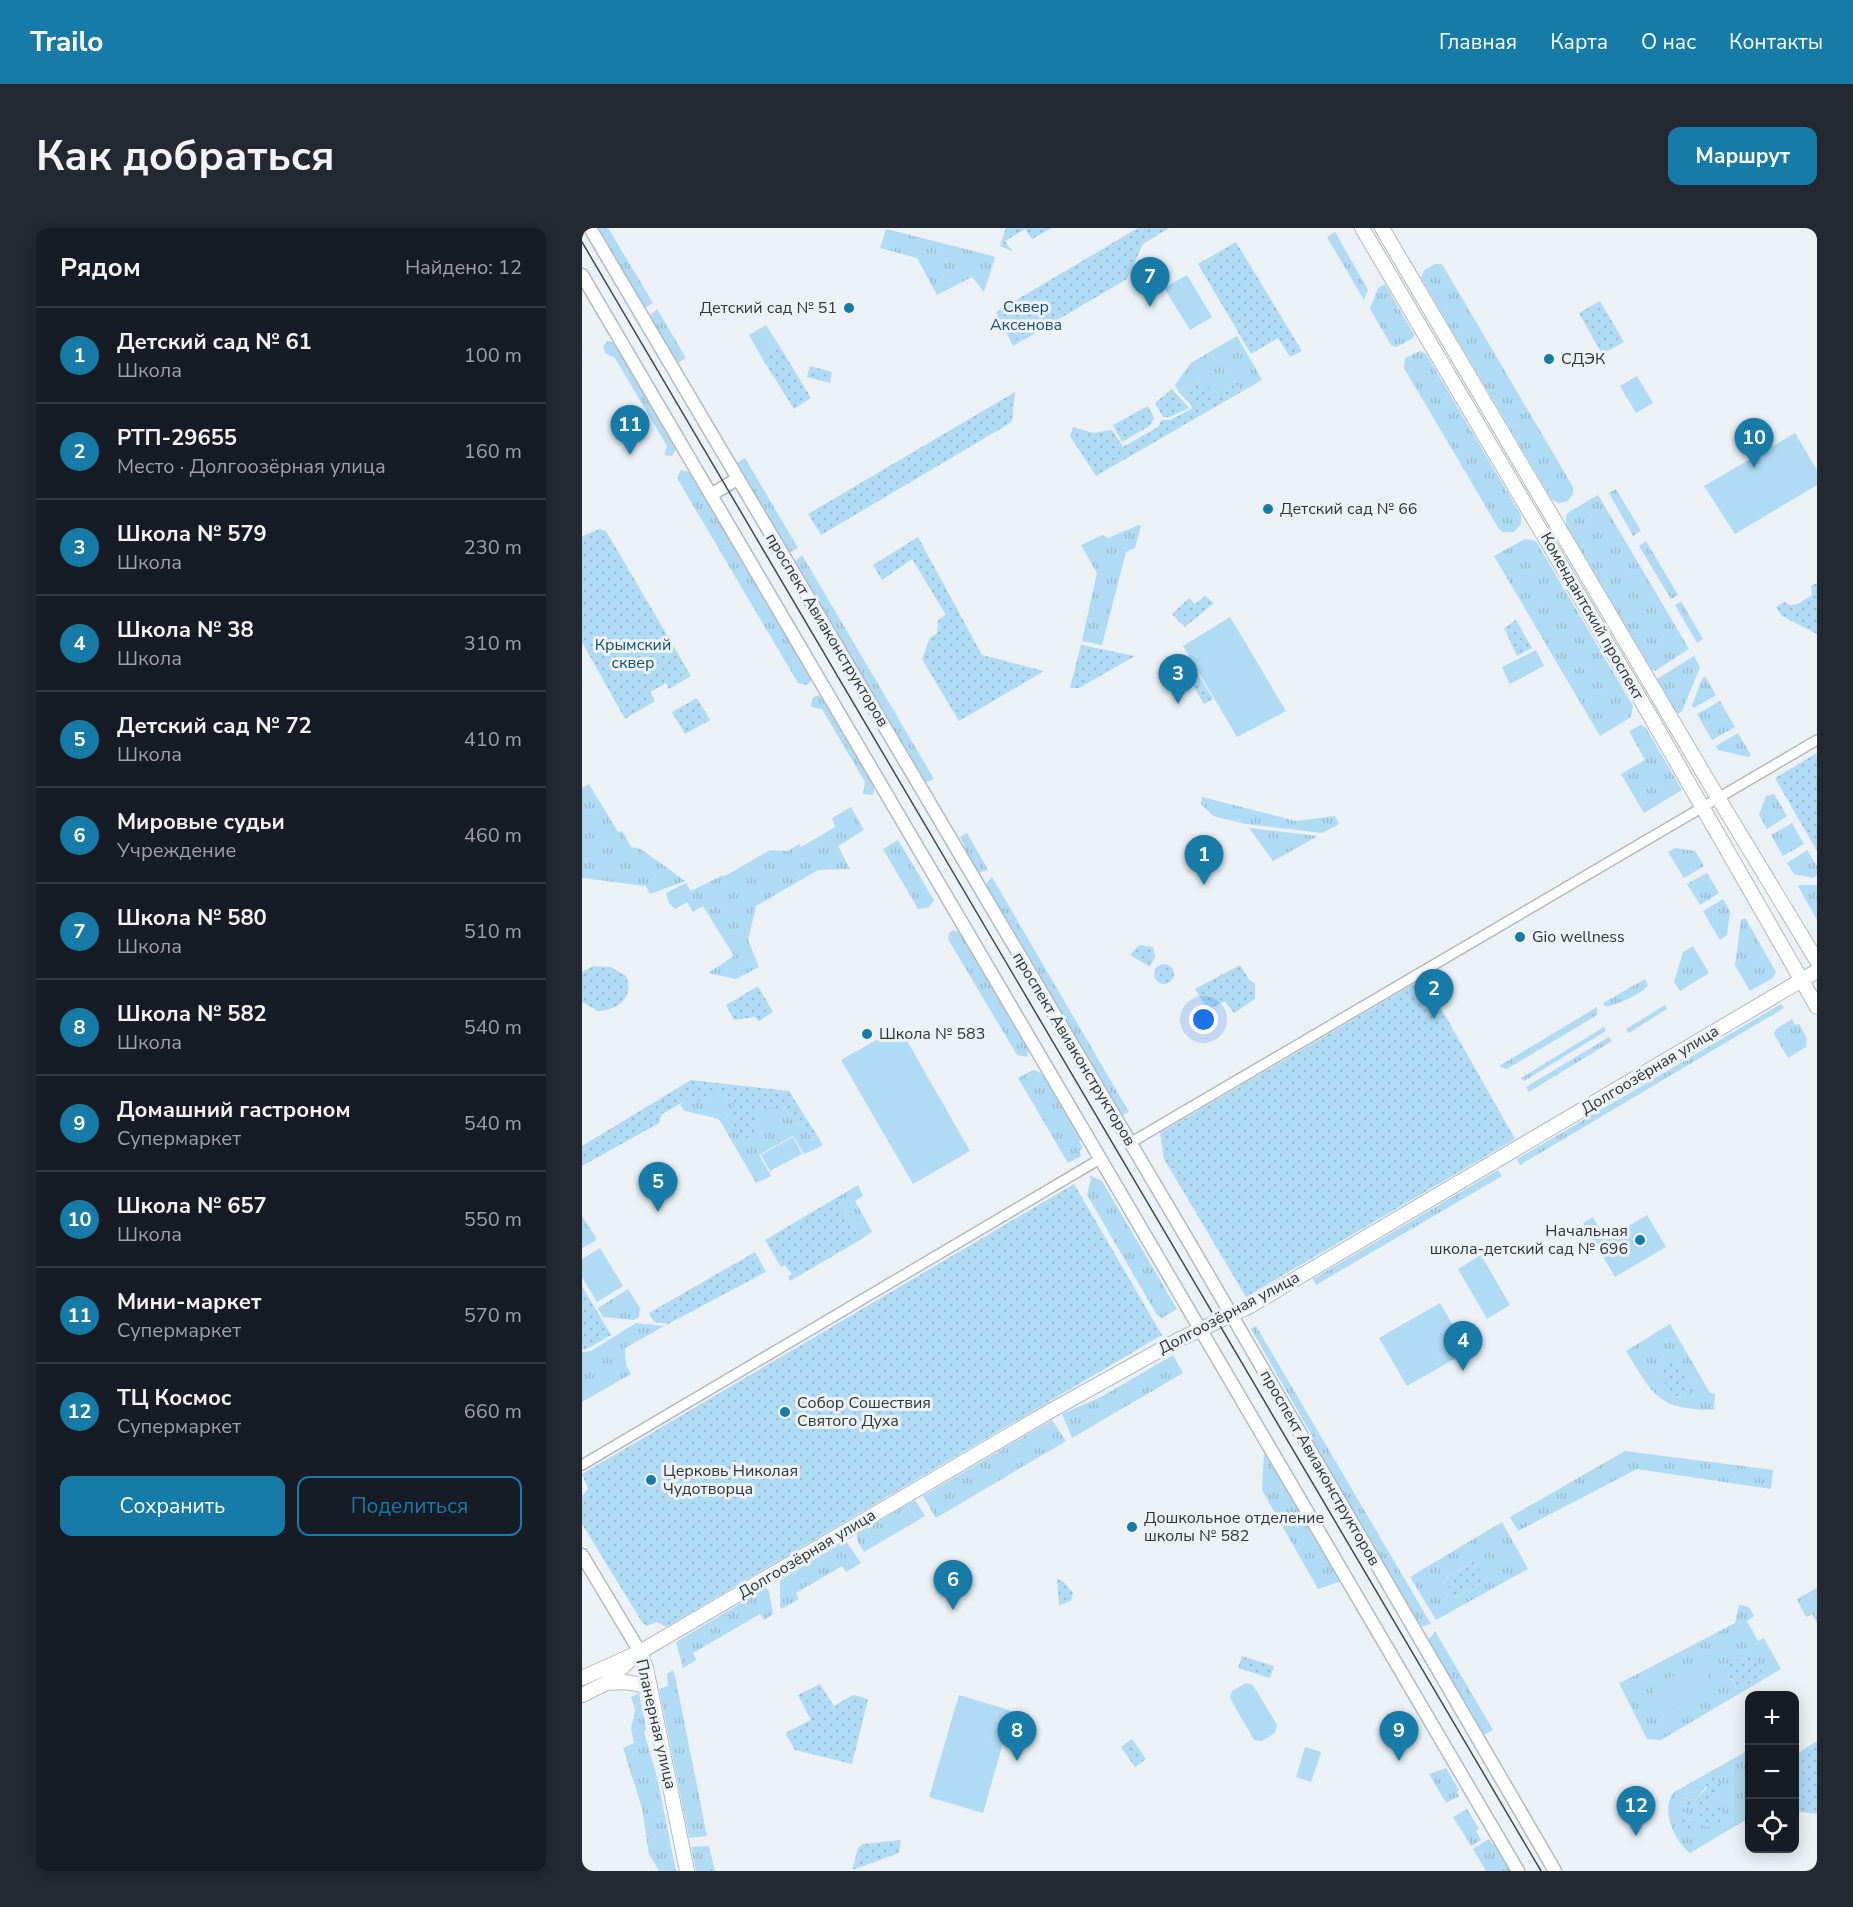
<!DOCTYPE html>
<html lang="ru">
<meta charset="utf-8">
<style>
body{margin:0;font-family:"Nunito Sans",sans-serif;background:#242831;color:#f1f3f6}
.controls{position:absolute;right:18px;bottom:18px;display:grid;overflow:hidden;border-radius:12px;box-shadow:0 3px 15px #0003}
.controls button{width:54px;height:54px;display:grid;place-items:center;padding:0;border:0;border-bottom:2px solid #363941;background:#171b24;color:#f1f3f6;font:30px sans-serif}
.you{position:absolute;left:622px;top:792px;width:21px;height:21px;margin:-15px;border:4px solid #fff;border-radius:50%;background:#1a73e8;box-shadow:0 0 0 9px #1a73e833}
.badge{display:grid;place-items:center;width:39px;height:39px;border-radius:50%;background:#167ba6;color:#fff;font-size:20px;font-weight:700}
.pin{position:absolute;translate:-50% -50px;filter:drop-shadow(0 2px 3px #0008)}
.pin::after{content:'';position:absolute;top:32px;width:21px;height:18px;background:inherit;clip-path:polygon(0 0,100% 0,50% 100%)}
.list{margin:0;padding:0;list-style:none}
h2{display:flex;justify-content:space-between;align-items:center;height:78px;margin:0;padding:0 24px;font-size:26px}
h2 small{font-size:20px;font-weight:400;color:#9ea1a6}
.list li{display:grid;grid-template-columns:39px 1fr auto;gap:18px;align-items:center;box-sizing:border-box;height:96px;padding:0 24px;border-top:2px solid #363941}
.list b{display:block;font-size:22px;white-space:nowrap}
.list p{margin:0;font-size:20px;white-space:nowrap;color:#9ea1a6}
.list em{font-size:20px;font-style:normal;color:#9ea1a6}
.actions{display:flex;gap:12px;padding:18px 24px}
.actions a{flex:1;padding:14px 0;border:2px solid #167ba6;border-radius:12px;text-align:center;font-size:21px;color:#167ba6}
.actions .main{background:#167ba6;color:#fff}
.icon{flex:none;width:33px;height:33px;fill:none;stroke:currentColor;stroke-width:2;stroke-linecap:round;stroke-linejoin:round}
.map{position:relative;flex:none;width:1235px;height:1643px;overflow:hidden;border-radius:12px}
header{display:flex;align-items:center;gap:36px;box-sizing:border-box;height:84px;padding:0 30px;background:#167ba6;color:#fff}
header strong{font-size:28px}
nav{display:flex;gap:33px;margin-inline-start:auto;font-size:21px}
.intro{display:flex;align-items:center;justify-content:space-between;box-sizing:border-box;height:144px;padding:0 36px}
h1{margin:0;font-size:42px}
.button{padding:15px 27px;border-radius:12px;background:#167ba6;color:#fff;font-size:21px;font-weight:700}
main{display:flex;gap:36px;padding:0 36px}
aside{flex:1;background:#171b24;border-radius:12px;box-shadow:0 3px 15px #0003}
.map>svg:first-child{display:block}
</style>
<header>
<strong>Trailo</strong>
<nav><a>Главная</a><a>Карта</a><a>О нас</a><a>Контакты</a></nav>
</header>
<div class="intro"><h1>Как добраться</h1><a class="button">Маршрут</a></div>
<main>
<aside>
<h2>Рядом<small>Найдено: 12</small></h2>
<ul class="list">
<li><span class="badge">1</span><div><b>Детский сад № 61</b><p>Школа</p></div><em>100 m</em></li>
<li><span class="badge">2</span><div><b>РТП-29655</b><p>Место · Долгоозёрная улица</p></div><em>160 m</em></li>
<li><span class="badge">3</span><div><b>Школа № 579</b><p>Школа</p></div><em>230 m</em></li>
<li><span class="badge">4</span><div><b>Школа № 38</b><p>Школа</p></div><em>310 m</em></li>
<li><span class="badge">5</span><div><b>Детский сад № 72</b><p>Школа</p></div><em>410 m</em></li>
<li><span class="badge">6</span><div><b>Мировые судьи</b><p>Учреждение</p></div><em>460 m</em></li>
<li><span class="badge">7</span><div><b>Школа № 580</b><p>Школа</p></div><em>510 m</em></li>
<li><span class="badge">8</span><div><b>Школа № 582</b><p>Школа</p></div><em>540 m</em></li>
<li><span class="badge">9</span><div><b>Домашний гастроном</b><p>Супермаркет</p></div><em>540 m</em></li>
<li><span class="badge">10</span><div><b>Школа № 657</b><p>Школа</p></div><em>550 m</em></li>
<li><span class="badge">11</span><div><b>Мини-маркет</b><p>Супермаркет</p></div><em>570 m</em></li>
<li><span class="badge">12</span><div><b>ТЦ Космос</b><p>Супермаркет</p></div><em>660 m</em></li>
</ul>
<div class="actions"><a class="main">Сохранить</a><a>Поделиться</a></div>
</aside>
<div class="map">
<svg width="1235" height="1643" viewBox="0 0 1235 1643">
<defs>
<pattern id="grass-tufts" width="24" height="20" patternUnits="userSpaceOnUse" patternTransform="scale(1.5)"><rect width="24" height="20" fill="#b0dbf4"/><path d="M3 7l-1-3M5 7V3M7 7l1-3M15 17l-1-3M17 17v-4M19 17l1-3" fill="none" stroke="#98bdd2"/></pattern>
<pattern id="park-dots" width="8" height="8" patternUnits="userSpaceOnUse" patternTransform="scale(1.5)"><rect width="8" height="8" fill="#b0dbf4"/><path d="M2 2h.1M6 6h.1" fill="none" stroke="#98bdd2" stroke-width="1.8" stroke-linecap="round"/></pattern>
</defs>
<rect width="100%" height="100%" fill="#ebf1f5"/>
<!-- grass -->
<g fill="url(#grass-tufts)" fill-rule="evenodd">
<polygon points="14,0 26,0 71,75 61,81"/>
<polygon points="304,1 411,28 413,30 402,64 390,49 355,67 335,30 298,20"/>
<polygon points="753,4 786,62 782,72 745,9"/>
<polygon points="853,36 860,36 991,259 991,266 986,273 977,275 970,272 839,50 842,42"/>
<polygon points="803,56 832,107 830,111 814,119 809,117 788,81 796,60"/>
<polygon points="75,81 104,130 94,136 67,89"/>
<polygon points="655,108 680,152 659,164 655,157 636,170 620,153 596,163 593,157 609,135"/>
<polygon points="26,113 32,115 94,221 90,228 82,227 85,218 33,130 23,125 21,118"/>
<polygon points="838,123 844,126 939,287 939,296 932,304 921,304 917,301 822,140 823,130"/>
<polygon points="163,230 216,320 206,325 153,236"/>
<polygon points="99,242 108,244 227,446 229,452 225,457 216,455 95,250"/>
<polygon points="1034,261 1059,303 1051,308 1027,265"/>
<polygon points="1016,267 1107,421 1073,443 1069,441 984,297 984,288 987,284"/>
<polygon points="557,297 559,298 553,320 544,324 520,417 500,413 515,345 499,317 521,307 526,310"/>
<polygon points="943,311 954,313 1051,478 1049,489 1018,508 912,328"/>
<polygon points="1064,313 1096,367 1089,371 1057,318"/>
<polygon points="220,327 352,551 342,555 211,335"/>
<polygon points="1099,373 1121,411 1115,415 1093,377"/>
<polygon points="1112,428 1118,439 1100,483 1095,486 1075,451"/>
<polygon points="1123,448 1134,467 1112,480 1110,477 1120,451"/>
<polygon points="235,467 241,470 293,559 291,567 281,566 283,554 240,481 229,479 230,471"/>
<polygon points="1138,473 1153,499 1130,512 1115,486"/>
<polygon points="1059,497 1064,500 1100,562 1062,585 1039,546 1063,532 1047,503"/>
<polygon points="1156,505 1169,527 1166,529 1136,522 1134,518"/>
<polygon points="7,556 36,604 40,603 49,619 59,621 103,653 68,666 64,658 0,650 0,560"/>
<polygon points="1192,566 1205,588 1185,601 1177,587 1184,568"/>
<polygon points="620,569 714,593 753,588 757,596 740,605 664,596 631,588 619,576"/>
<polygon points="269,579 282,602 256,618 268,641 236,642 174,678 166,712 177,739 154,751 126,745 152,728 121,678 111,684 105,674 93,681 87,675 84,665 104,655 109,663 139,648 145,647 188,622 206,623 217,616 219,619 253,599 250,590"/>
<polygon points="1210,595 1222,616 1201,628 1189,607"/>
<polygon points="667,600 736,608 691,633"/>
<polygon points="385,605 406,642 394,645 379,620 383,618 378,609"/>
<polygon points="316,612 352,672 346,680 336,681 301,621"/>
<polygon points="1093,620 1113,623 1122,638 1102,650 1086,624"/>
<polygon points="1225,622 1235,638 1235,647 1231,650 1212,646 1205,635"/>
<polygon points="1125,645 1137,665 1118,677 1105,656"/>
<polygon points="410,649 547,884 538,889 402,658"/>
<polygon points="1219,657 1235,657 1235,692 1216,658"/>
<polygon points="1141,671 1148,683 1145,707 1138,712 1121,683"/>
<polygon points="1163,690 1194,744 1191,750 1168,763 1153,737 1159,692"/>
<polygon points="371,702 379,704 447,819 445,829 435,827 366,711 367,705"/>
<polygon points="1111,718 1127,745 1098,763 1092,754 1101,724"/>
<path d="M1063,751L1066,757C1062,765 1031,779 1023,778L1021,775Z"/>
<polygon points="1199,776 1202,780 938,937 935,931"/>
<polygon points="1083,777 1085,781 1047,805 1044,801"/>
<polygon points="1015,779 1015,787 928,839 924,841 917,838"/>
<polygon points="1210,791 1213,797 1217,796 1225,811 1224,819 1206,830 1192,806 1194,801"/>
<polygon points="1022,799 1024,803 942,853 939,850"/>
<polygon points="1027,809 1030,813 947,864 944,859"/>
<polygon points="451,842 462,846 501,911 497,913 501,920 497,923 499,928 486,935 436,850"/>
<polygon points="132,864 152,871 173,904 175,880 202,880 216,897 222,898 236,920 222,926 211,908 177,927 189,948 174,955 137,891 103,883 98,877 105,872 118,873"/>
<polygon points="916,942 920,948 734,1057 731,1051"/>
<polygon points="507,947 520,953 595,1081 580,1090 575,1087 505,967 509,951"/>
<polygon points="276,957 281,968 273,973 290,1004 278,1012 254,970"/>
<polygon points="0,988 14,1009 13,1013 0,1020"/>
<polygon points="46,1061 58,1080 57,1089 52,1092 21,1089 16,1080"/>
<polygon points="54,1095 82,1098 43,1120 44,1137 49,1146 0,1174 0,1124 9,1123"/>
<path d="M1088,1096L1128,1165L1133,1166L1132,1182C1075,1181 1072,1168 1044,1123ZM1100,1142V1170C1090,1170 1091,1161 1084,1155Z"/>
<polygon points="674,1098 849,1396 838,1399 740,1234 730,1208 669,1101"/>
<polygon points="591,1127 601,1145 490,1210 480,1186 519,1169"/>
<polygon points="470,1192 484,1213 354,1290 341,1268"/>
<polygon points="1043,1223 1191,1242 1189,1261 1055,1241 936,1303 928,1289"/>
<polygon points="682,1225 702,1253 760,1353 736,1361 680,1262"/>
<polygon points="333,1272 343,1288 282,1324 275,1312 275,1306"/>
<path d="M920,1294L946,1341L854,1392L828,1349ZM892,1333L903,1352L874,1369L863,1350Z"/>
<polygon points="264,1313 279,1335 264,1344 260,1338 214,1365 217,1371 200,1381 198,1379 198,1352"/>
<polygon points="184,1360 187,1363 191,1386 182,1392 178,1386 111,1425 114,1432 101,1440 94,1414"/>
<polygon points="1235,1360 1235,1395 1230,1386 1224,1389 1215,1371"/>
<path d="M1157,1377L1167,1379L1172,1388L1165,1393L1176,1413L1182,1410L1199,1441L1079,1512L1065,1511L1036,1453L1038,1455L1153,1395ZM1182,1447L1156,1462L1147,1449Z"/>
<polygon points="853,1403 911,1502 901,1507 846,1413"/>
<polygon points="91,1442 93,1448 125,1608 107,1610 77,1461 86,1458 85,1446"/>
<polygon points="57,1465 64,1501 62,1504 75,1549 94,1643 77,1643 67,1626 60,1580 41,1520 52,1515 49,1501 53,1482 49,1469"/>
<path d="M1165,1523L1167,1524V1590L1108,1625C1092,1613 1078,1581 1092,1564ZM1133,1548L1141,1566L1122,1574L1139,1584L1140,1593L1115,1597L1098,1585L1102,1584L1113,1594L1122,1579L1102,1578L1101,1570L1113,1572Z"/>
<polygon points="864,1540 877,1562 875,1564 877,1568 864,1575 847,1546"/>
<polygon points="885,1581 897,1601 894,1603 899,1612 889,1618 871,1589"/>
<polygon points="907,1611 910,1616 914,1614 931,1643 904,1643 891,1621"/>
<polygon points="127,1618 133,1643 114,1643 109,1619"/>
</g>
<!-- park -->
<g fill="url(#park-dots)">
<polygon points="424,0 470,0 450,11 443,1 423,13 430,23 418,18"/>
<polygon points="556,0 587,0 561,16 545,51 431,118 414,84"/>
<polygon points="654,14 720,123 708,129 696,110 669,126 616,36"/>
<polygon points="1018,73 1042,114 1020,126 997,85"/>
<polygon points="198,119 229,170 212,181 180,130"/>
<polygon points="228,138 250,144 248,155 225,149"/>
<path d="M620,153L636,169L643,155C651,152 655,157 659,164L514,248L488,208L491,199L511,205L530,202L541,219L576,199L580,192H588L609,181L610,178L596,163Z"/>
<polygon points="590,161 607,180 588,189 581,189 573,175"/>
<polygon points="433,164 430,194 239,307 226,286"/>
<polygon points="566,178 572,190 569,197 540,214 531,197"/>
<polygon points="18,301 24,303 109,448 87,461 84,455 68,464 73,473 43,491 0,414 0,308"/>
<polygon points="336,309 400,427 462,443 377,493 340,431 348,410 355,405 356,392 364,387 330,331 300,352 291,337"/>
<polygon points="1235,355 1235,406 1200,388 1194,379 1202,374 1208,377 1216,376 1230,367 1229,358"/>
<polygon points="623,368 632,375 603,399 590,386 607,370 613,376"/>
<polygon points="934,392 950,420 935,428 922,400"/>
<polygon points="499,417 553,428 497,460 488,460"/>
<polygon points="606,430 631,471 622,476 597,435"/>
<polygon points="115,470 128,492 103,506 90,484"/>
<polygon points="1235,525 1235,623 1193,550"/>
<polygon points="557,717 571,719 573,728 568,739 548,727"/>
<circle cx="582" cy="746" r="10"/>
<polygon points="658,737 668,753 673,755 673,771 652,785 643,773 620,785 618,783 623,777 613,761"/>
<path d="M11,738L29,739L44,748C53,769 36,782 16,783L0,774V744Z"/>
<polygon points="842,750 933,911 664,1069 582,931 578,905"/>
<polygon points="176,758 191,784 177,793 173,789 152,792 144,777"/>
<polygon points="109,852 207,863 241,917 236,920 222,898 216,897 202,880 175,880 174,904 167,910 157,908 150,895 152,871 132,864 131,870 118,873 105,872 80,886 77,895 0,938 0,918"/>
<polygon points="492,956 580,1107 84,1399 75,1394 64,1398 60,1394 0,1296 0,1268 6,1261 0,1246"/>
<polygon points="254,970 278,1012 208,1053 206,1049 210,1046 203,1037 199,1039 183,1012"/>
<polygon points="173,1024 184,1044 86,1096 72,1094 67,1085"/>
<polygon points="0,1058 29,1107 3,1122 0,1121"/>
<path d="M1088,1132L1099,1137C1101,1144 1108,1156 1108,1163L1100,1170L1091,1167L1077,1146L1080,1136Z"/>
<polygon points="892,1333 904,1352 873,1369 862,1351"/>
<polygon points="475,1351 482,1354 491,1365 489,1373 477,1377"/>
<polygon points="1169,1424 1182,1447 1156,1462 1141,1439"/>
<polygon points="660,1428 692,1438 688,1450 656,1440"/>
<polygon points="238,1456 252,1478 271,1467 286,1471 270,1536 213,1522 203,1505 229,1492 216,1467"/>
<polygon points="550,1511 564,1531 553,1539 539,1519"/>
<polygon points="1235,1513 1235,1586 1213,1583 1213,1527"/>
<polygon points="1133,1548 1142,1566 1122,1574 1141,1578 1140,1593 1127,1599 1116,1597 1112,1604 1101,1596 1098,1585 1102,1584 1113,1594 1122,1579 1101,1578 1100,1570 1113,1572 1125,1560 1123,1550"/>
<polygon points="319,1612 317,1625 270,1642 276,1620 281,1616"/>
</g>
<!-- pitch -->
<g fill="#b0dbf4">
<polygon points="605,47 630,89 608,102 582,60"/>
<polygon points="184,97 198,119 180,130 167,107"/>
<polygon points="1055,148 1071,175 1054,185 1038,158"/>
<polygon points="1213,205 1235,242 1235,257 1153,306 1122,258"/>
<polygon points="648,389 704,483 655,509 601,418"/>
<polygon points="954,422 962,438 928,456 920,439"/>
<polygon points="317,799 388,923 331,956 259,832"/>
<polygon points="211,909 220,926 188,943 179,927"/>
<polygon points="1065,987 1084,1019 1033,1049 1001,995 1011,989 1024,1012"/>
<polygon points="18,1020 41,1058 15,1074 0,1049 0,1031"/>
<polygon points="899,1027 928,1077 905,1091 876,1041"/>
<polygon points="858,1075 886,1123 825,1158 797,1110"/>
<polygon points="1113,1436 1121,1438 1128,1452 1127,1459 1085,1483 1078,1480 1071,1466 1072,1459"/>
<polygon points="664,1455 671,1457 695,1497 693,1505 680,1513 672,1512 648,1470 650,1463"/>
<polygon points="377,1467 430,1483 401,1585 347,1569"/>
<polygon points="723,1519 739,1524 729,1554 714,1549"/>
</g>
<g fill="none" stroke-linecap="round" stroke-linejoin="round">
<!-- minor casing -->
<g stroke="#b4babe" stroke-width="12">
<g id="minor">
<polyline points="548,915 1235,512"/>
<polyline points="0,1237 518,931"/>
</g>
</g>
<!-- tertiary casing -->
<g stroke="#b4babe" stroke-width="15">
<g id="tertiary">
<polyline points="8,0 607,1014 973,1643"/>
<polyline points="0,47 936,1643"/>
<polyline points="129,267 155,251"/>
<polyline points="0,1327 58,1424"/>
</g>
</g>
<!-- secondary casing -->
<g stroke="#b4babe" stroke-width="16">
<g id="secondary">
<polyline points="780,0 1067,486 1235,779"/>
<polyline points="800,0 1126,553 1235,733"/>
<polyline points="58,1424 64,1440 105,1643"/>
<polyline points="0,1450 58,1424 470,1182 596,1112 666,1079 1235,743"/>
<polyline points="24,1455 42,1454 68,1458"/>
<polyline points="0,1467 24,1455 49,1431"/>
</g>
</g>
<!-- minor -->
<use href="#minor" stroke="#fff" stroke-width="9"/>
<!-- tertiary -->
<use href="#tertiary" stroke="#fff" stroke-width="12"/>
<!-- secondary -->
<use href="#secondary" stroke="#fff" stroke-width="14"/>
<!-- tram -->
<polyline stroke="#45484a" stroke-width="1.5" points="0,14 959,1643"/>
</g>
<!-- markers -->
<g fill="#167ba6" stroke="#ebf1f5" stroke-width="2">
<circle cx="267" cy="80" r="6"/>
<circle cx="967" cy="131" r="6"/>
<circle cx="686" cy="281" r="6"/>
<circle cx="938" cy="709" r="6"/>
<circle cx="285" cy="806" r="6"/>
<circle cx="1058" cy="1012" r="6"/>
<circle cx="203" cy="1184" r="6"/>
<circle cx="69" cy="1252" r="6"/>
<circle cx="550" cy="1299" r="6"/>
</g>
<g text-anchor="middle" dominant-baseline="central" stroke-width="6" stroke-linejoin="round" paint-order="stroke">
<!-- park labels -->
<g font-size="16" fill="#19506a" stroke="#ebf1f5">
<text x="444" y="79">Сквер<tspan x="444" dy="18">Аксенова</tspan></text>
<text x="51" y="417">Крымский<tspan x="51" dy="18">сквер</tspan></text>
</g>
<!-- poi labels -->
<g font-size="16" fill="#323536" stroke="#ebf1f5" text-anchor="start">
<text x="255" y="80" text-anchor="end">Детский сад № 51</text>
<text x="979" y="131">СДЭК</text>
<text x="698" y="281">Детский сад № 66</text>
<text x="950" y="709">Gio wellness</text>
<text x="297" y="806">Школа № 583</text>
<text x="1046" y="1003" text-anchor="end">Начальная<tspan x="1046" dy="18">школа-детский сад № 696</tspan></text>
<text x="215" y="1175">Собор Сошествия<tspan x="215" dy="18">Святого Духа</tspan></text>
<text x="81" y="1243">Церковь Николая<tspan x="81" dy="18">Чудотворца</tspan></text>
<text x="562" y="1290">Дошкольное отделение<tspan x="562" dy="18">школы № 582</tspan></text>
</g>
<!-- street labels -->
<g font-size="16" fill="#323536" stroke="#ebf1f5">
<text transform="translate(1010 388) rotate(60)">Комендантский проспект</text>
<text transform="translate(245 402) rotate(59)">проспект Авиаконструкторов</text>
<text transform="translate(492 821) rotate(59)">проспект Авиаконструкторов</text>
<text transform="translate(1068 842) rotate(-31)">Долгоозёрная улица</text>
<text transform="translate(647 1085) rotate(-28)">Долгоозёрная улица</text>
<text transform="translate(738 1240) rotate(60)">проспект Авиаконструкторов</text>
<text transform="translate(225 1326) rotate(-31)">Долгоозёрная улица</text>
<text transform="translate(74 1496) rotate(77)">Планерная улица</text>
</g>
</g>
</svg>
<div class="controls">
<button>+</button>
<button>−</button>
<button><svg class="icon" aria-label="locate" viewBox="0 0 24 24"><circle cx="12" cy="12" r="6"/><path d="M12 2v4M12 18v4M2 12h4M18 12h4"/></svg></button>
</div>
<div class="you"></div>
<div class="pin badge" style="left:622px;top:657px">1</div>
<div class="pin badge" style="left:852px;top:791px">2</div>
<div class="pin badge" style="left:596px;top:476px">3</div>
<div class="pin badge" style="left:881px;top:1143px">4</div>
<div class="pin badge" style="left:76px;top:984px">5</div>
<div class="pin badge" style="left:371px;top:1382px">6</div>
<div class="pin badge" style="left:568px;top:79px">7</div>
<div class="pin badge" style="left:435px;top:1533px">8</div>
<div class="pin badge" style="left:817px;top:1533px">9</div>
<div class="pin badge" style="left:1172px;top:240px">10</div>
<div class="pin badge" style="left:48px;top:227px">11</div>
<div class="pin badge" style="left:1054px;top:1608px">12</div>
</div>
</main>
